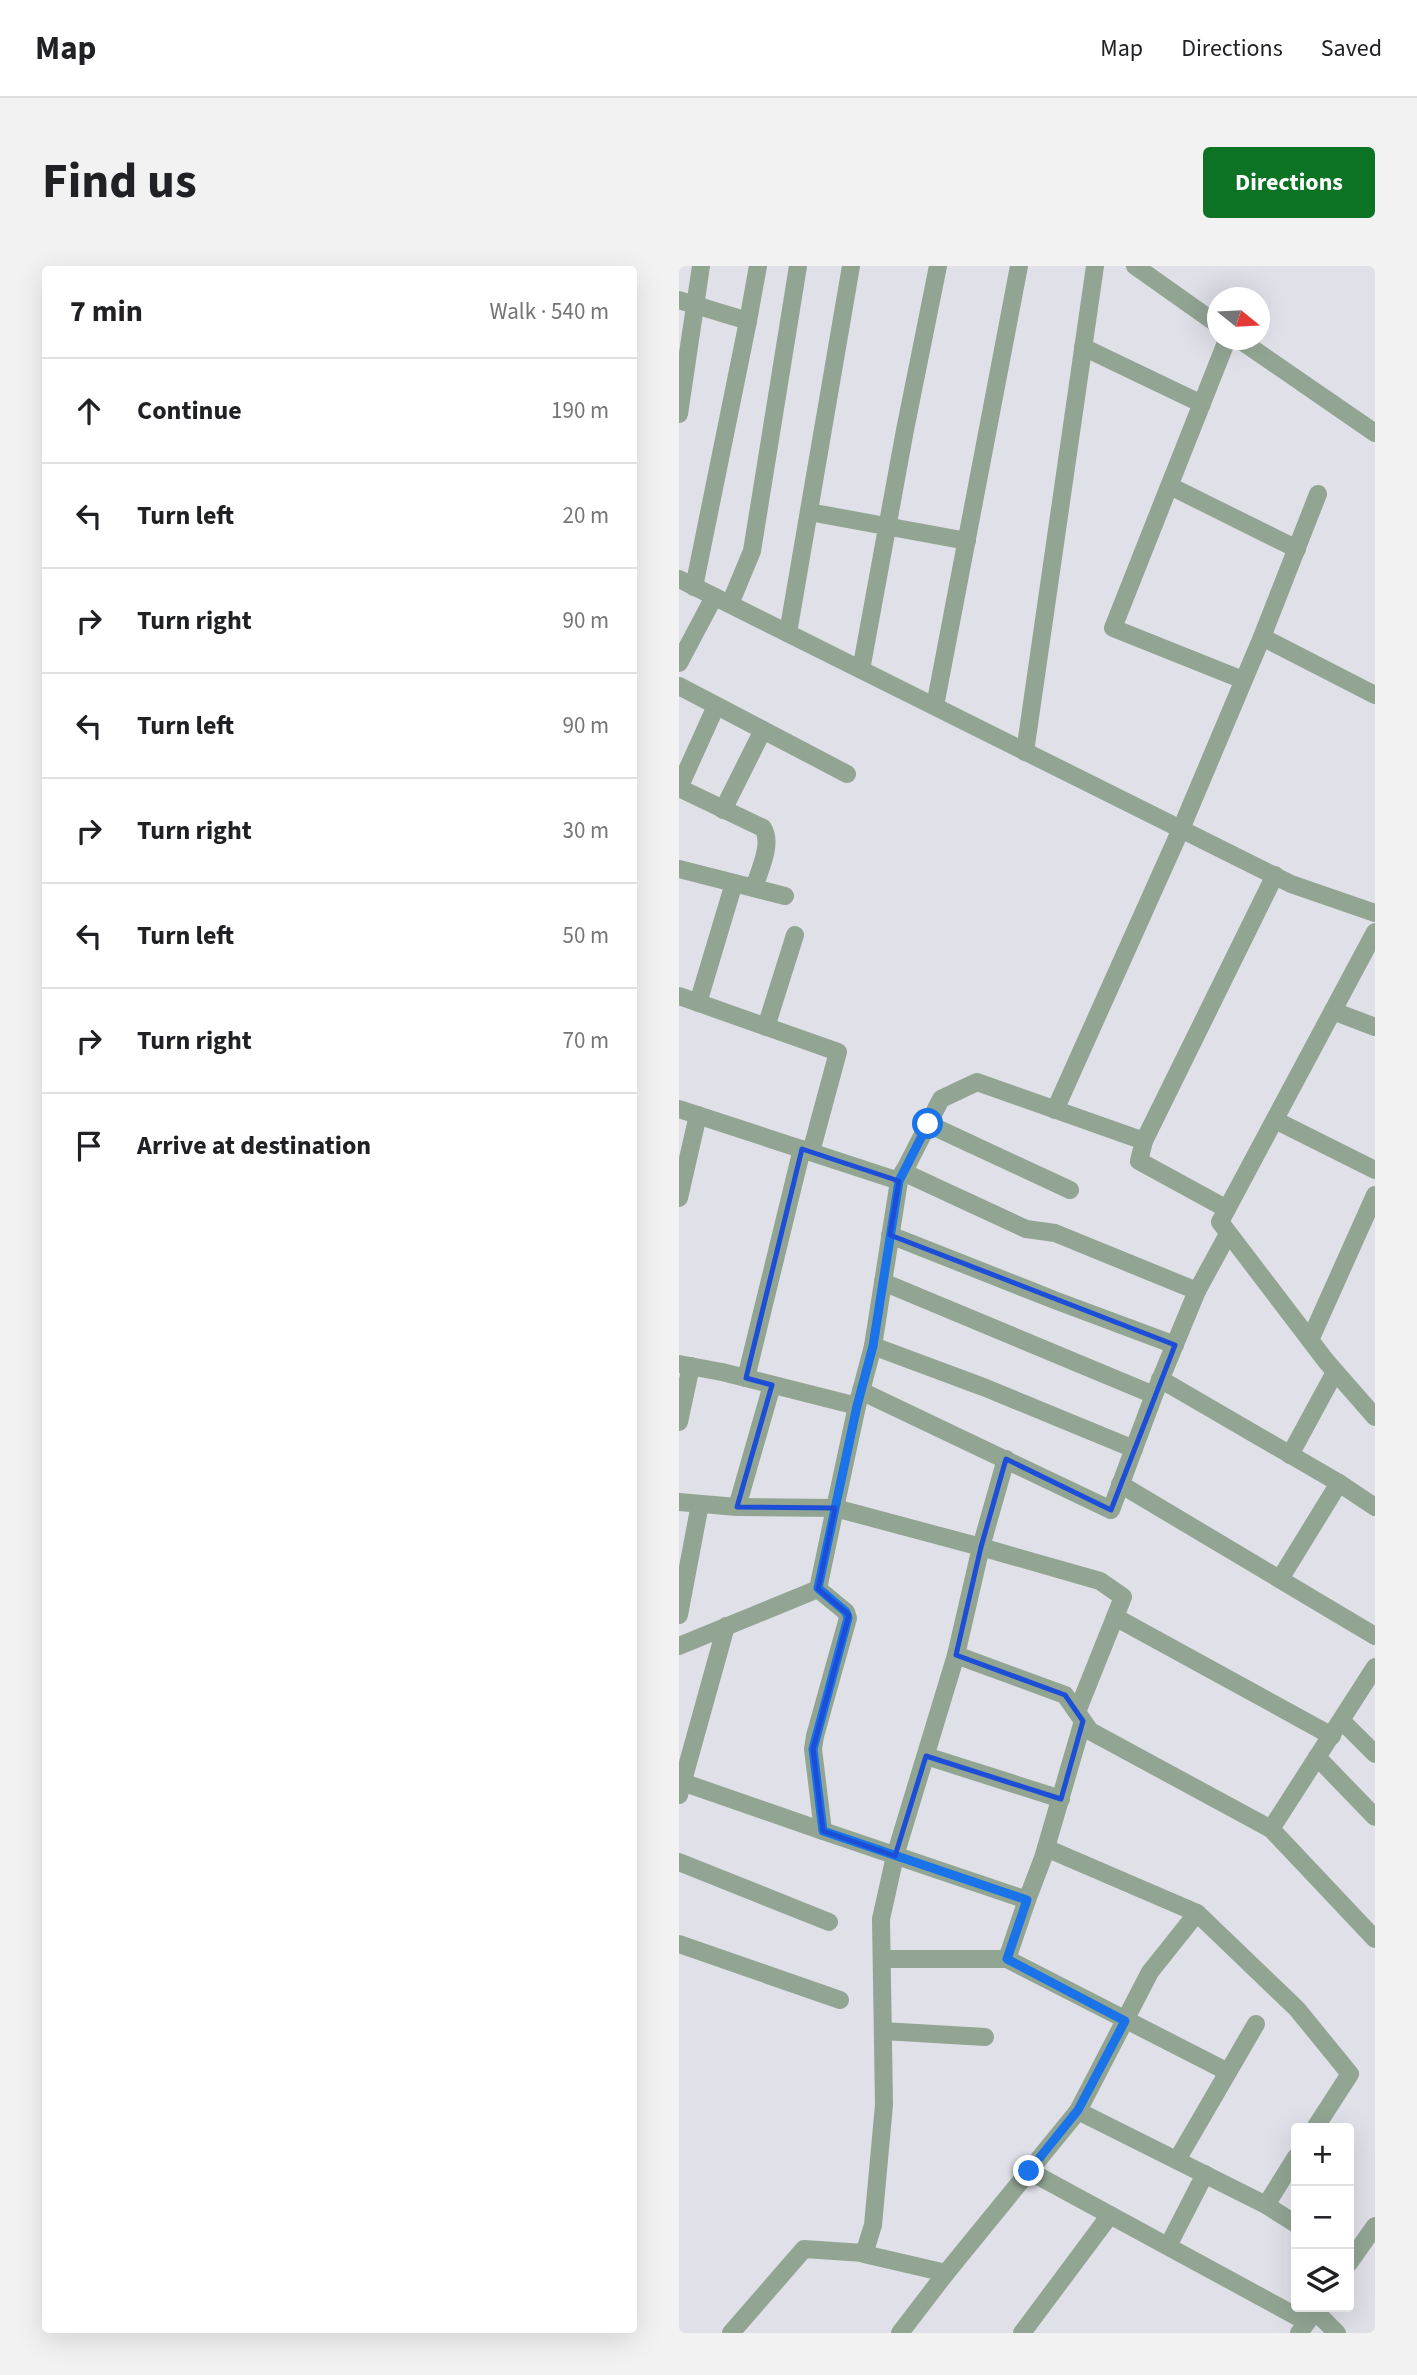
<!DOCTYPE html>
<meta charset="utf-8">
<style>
body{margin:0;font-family:"Source Sans 3",sans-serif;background:#f2f2f2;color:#202124}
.controls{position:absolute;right:21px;bottom:21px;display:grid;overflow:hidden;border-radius:7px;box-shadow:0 7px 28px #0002}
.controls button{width:63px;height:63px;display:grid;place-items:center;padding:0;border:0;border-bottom:2px solid #e0e0e0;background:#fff;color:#202124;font:35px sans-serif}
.compass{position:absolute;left:528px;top:21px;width:63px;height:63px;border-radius:50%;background:#fff;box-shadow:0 7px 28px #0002;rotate:108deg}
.stop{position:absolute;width:21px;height:21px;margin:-16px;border:5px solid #1a73e8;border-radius:50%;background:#fff}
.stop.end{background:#1a73e8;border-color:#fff;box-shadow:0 2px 7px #0008}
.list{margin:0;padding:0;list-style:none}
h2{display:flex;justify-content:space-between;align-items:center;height:91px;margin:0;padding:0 28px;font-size:30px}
h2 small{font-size:23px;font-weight:400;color:#757577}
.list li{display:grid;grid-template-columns:46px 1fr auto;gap:21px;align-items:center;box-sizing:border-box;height:105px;padding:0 28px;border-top:2px solid #e0e0e0}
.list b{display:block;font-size:26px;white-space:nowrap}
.list em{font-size:23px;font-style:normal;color:#757577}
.icon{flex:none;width:38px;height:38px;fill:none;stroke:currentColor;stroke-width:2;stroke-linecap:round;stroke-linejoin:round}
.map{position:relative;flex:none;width:696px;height:2067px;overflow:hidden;border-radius:7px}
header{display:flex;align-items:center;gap:42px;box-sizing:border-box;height:98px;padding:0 35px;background:#fff;border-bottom:2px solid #e0e0e0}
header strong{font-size:33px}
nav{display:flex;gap:38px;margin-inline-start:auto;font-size:24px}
.intro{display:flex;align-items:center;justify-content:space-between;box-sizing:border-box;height:168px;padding:0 42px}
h1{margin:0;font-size:49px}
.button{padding:18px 32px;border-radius:7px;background:#0c7324;color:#fff;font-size:24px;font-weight:700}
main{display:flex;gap:42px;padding:0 42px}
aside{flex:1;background:#fff;border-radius:7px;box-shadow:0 7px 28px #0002}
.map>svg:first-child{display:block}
</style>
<header>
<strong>Map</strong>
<nav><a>Map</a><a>Directions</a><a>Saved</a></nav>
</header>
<div class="intro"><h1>Find us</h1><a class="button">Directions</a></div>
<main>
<aside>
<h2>7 min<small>Walk · 540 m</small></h2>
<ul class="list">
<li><svg class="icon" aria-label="ahead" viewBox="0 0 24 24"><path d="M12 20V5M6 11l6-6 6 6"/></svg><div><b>Continue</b></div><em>190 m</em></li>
<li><svg class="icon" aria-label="left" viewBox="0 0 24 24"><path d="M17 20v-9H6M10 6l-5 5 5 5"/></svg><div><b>Turn left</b></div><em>20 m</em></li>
<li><svg class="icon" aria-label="right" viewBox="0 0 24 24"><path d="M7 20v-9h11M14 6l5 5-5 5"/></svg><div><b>Turn right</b></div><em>90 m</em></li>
<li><svg class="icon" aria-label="left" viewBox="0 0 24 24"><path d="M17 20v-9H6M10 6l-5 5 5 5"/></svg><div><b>Turn left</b></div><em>90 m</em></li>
<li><svg class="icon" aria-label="right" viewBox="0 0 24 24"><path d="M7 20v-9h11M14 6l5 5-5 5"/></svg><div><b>Turn right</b></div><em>30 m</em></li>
<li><svg class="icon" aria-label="left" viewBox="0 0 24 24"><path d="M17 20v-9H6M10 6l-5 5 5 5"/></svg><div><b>Turn left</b></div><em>50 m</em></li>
<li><svg class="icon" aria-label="right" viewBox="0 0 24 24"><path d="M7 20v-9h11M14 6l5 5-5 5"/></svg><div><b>Turn right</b></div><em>70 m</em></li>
<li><svg class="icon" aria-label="arrive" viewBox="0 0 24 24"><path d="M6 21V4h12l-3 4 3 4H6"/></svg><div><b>Arrive at destination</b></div></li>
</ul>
</aside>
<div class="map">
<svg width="696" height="2067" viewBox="0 0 696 2067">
<rect width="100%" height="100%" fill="#dfe0e8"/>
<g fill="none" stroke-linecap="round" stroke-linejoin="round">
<!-- minor -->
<g stroke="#92a593" stroke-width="18">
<polyline points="456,0 538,58"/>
<polyline points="0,34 69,55 79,0"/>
<polyline points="548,74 434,362 564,414"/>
<polyline points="561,74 696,167"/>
<polyline points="404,81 523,138"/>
<polyline points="0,148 22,0"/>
<polyline points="491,220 618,283"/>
<polyline points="130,246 288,275"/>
<polyline points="0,313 612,618 696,647"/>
<polyline points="15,321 69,55"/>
<polyline points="51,338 73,285 119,0"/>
<polyline points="109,367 172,0"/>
<polyline points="583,371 639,228"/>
<polyline points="0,397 35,331"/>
<polyline points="182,404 226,164 259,0"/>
<polyline points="0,420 168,508"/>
<polyline points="256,440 340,0"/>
<polyline points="346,486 416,0"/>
<path d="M0,522L84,562C94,578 80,605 75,622"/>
<polyline points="0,522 37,440"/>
<polyline points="44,544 84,464"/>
<polyline points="0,603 106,630"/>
<polyline points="696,666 541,956 647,1095 696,1151"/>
<polyline points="0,730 159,786 132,886"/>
<polyline points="19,737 55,617"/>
<polyline points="654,745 696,761"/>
<polyline points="87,761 116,669"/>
<polyline points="0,843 220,915"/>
<polyline points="376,844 502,563 583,371 696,429"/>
<polyline points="596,854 696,904"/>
<polyline points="249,858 391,924"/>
<polyline points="465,875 460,895 548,943"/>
<polyline points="224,906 347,963 376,967 518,1025 549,968"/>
<polyline points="0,932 19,849"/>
<polyline points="211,969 378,1035 496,1079"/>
<polyline points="204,1016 475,1129"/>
<polyline points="631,1074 696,929"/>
<polyline points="194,1080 307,1122 455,1183"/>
<polyline points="0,1098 43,1106 178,1140"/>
<polyline points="67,1112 123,883"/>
<polyline points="481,1113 660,1217 696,1241"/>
<polyline points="182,1125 432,1244 475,1129 518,1025"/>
<polyline points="0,1156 12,1100"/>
<polyline points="611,1189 656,1106"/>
<polyline points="327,1193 302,1281 421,1315 444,1331 398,1446"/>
<polyline points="441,1218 696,1370"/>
<polyline points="0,1236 58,1241 93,1119"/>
<polyline points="58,1241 156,1242 178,1140 194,1080 220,915 262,833 298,816 465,875 596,609"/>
<polyline points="601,1313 660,1217"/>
<polyline points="139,1323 167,1346 169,1352 136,1470 134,1483 144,1565 348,1634 364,1592 404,1455"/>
<polyline points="0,1349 21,1238"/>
<polyline points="436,1351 653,1470"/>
<polyline points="0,1380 139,1323 156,1242 302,1281 277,1389 386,1429 411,1465 592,1563 696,1401"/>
<polyline points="277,1389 216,1590 202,1653 205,1839 194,1959 185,1988 267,2007 399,1845 471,1706 518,1647 367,1582"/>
<polyline points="663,1455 696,1488"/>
<polyline points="247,1490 382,1533"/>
<polyline points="638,1491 696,1551"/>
<polyline points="0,1515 144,1565"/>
<polyline points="0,1529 47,1360"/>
<polyline points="592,1563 696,1673"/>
<polyline points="0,1596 150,1656"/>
<polyline points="518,1647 618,1743 671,1808 636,1862"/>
<polyline points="0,1678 161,1734"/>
<polyline points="203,1693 328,1693 549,1806"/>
<polyline points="328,1693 348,1634"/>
<polyline points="204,1765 306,1771"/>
<polyline points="399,1845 587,1939"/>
<polyline points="617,1891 587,1939 617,1958"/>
<polyline points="498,1894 577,1758"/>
<polyline points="350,1905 628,2056"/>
<polyline points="489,1980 526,1908"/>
<polyline points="670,1997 696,1960"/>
<polyline points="636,2045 658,2067"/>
<polyline points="52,2067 125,1983 185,1987"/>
<polyline points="221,2067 267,2007"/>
<polyline points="343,2067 431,1949"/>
<polyline points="620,2067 639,2041"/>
</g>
</g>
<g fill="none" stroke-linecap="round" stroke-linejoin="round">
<!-- route -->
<polyline stroke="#1a73e8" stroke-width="9" points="249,858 220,915 194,1080 178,1140 139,1322 167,1346 169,1352 134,1483 144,1565 348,1634 328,1693 446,1755 399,1844 350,1905"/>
</g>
<!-- marked area -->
<path fill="none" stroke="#1d4ed8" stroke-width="5" stroke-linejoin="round" d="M123,883L220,915L211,969L496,1079L432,1244L327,1193L302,1281L277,1389L386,1429L404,1455L382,1533L247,1490L216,1590L144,1565L134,1483L170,1349L139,1323L156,1242L58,1241L93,1119L67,1112Z"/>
</svg>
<div class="controls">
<button>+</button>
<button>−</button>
<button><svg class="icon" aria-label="layers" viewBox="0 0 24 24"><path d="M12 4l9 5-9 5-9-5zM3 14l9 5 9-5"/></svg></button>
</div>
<svg class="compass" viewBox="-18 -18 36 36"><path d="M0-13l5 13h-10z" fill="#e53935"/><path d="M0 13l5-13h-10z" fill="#757577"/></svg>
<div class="stop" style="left:249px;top:858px"></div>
<div class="stop end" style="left:350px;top:1905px"></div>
</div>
</main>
